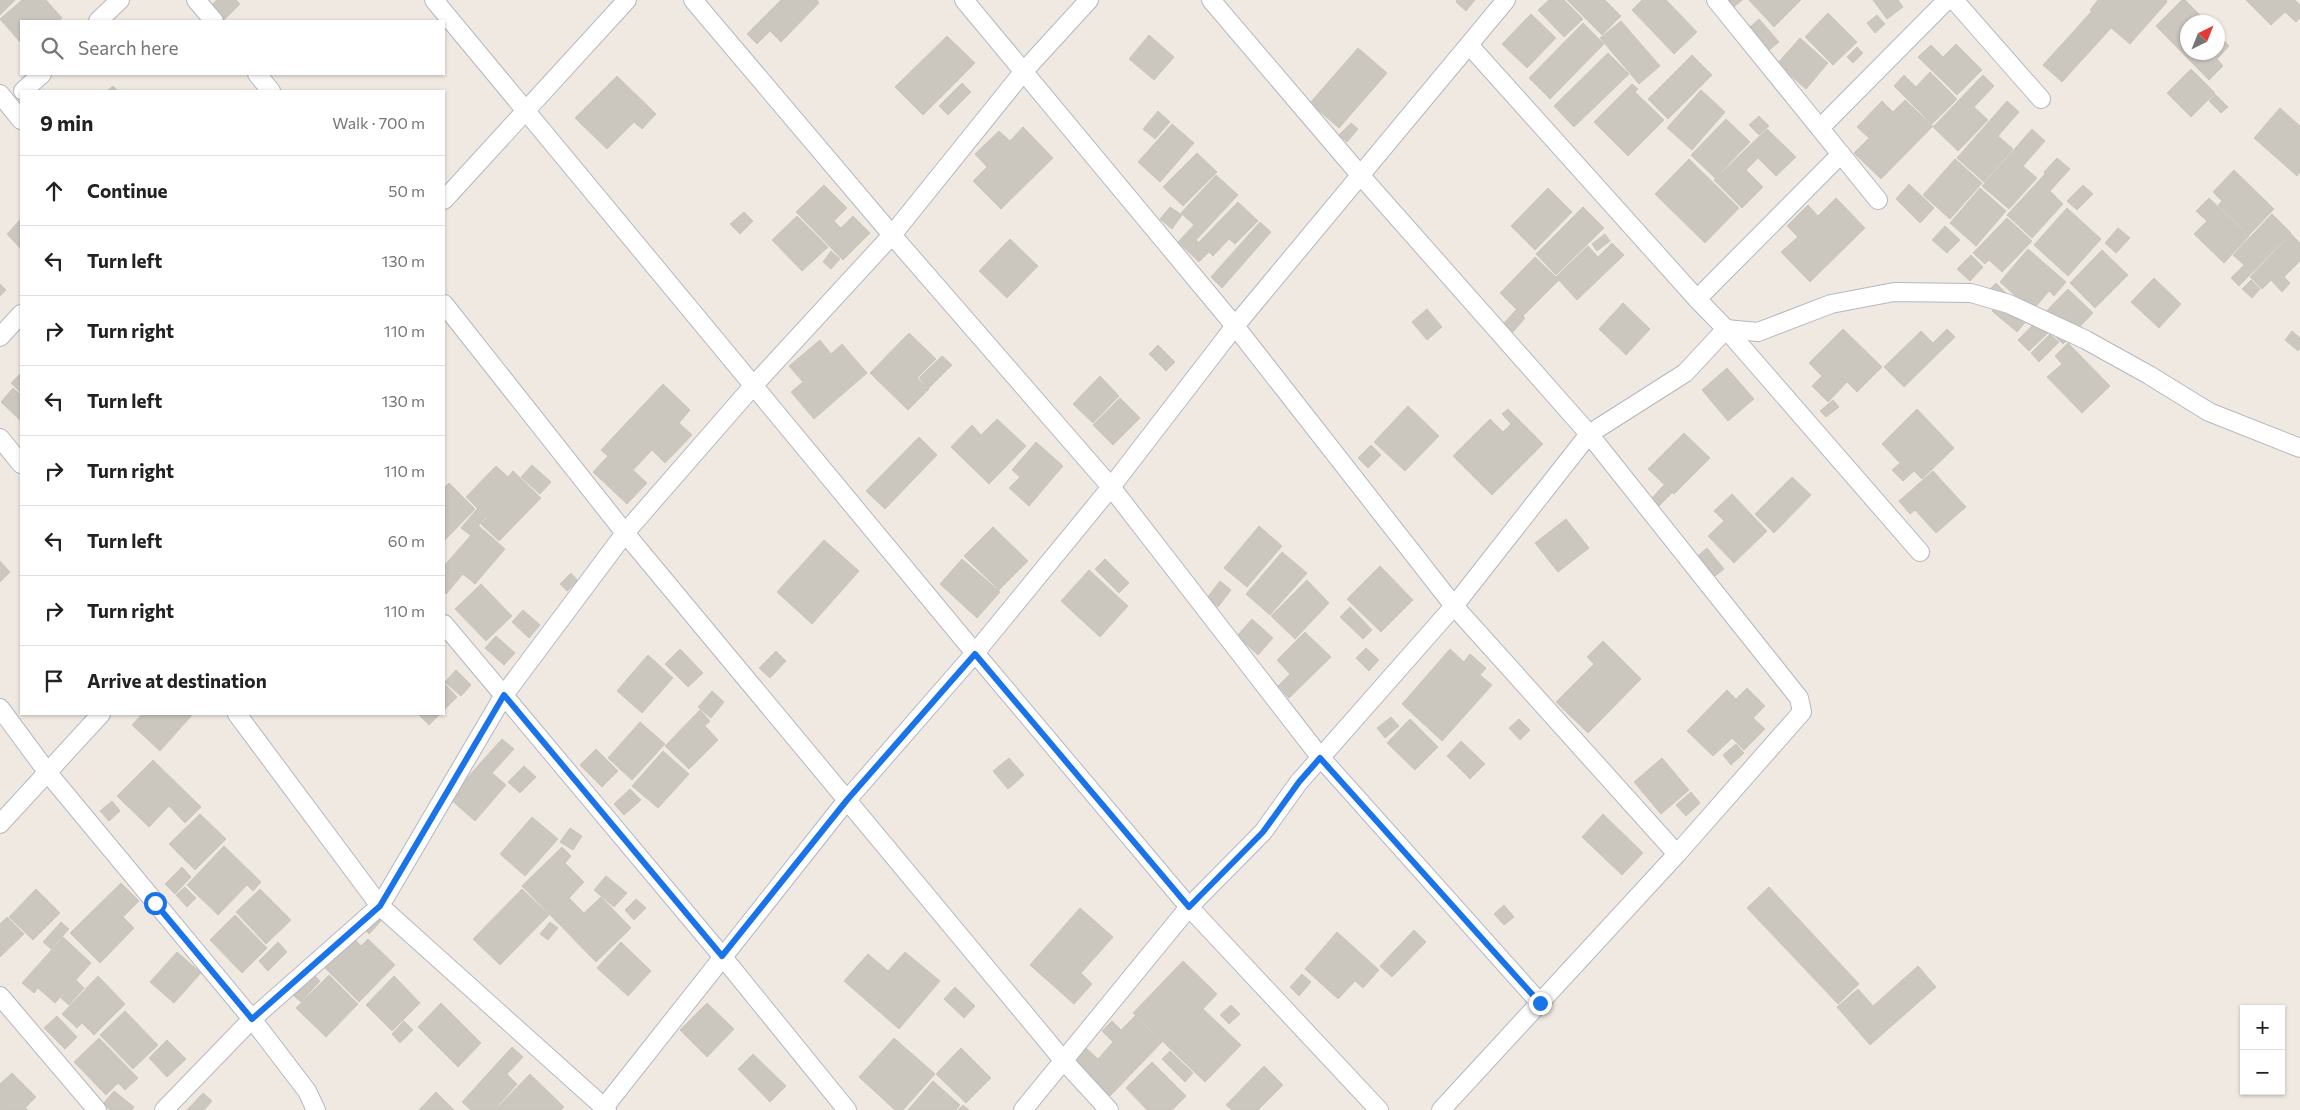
<!DOCTYPE html>
<meta charset="utf-8">
<style>
body{margin:0;font-family:Commissioner,sans-serif;background:#f2f2f2;color:#222}
.controls{position:absolute;right:15px;bottom:15px;display:grid;overflow:hidden;border-radius:0px;box-shadow:0 1px 4px #0004}
.controls button{width:45px;height:45px;display:grid;place-items:center;padding:0;border:0;border-bottom:1px solid #e0e0e0;background:#fff;color:#222;font:25px sans-serif}
.compass{position:absolute;left:2180px;top:15px;width:45px;height:45px;border-radius:50%;background:#fff;box-shadow:0 1px 4px #0004;rotate:43deg}
.stop{position:absolute;width:15px;height:15px;margin:-11px;border:4px solid #1a73e8;border-radius:50%;background:#fff}
.stop.end{background:#1a73e8;border-color:#fff;box-shadow:0 1px 5px #0008}
.list{margin:0;padding:0;list-style:none}
h2{display:flex;justify-content:space-between;align-items:center;height:65px;margin:0;padding:0 20px;font-size:21px}
h2 small{font-size:16px;font-weight:400;color:#767676}
.list li{display:grid;grid-template-columns:32px 1fr auto;gap:15px;align-items:center;box-sizing:border-box;height:70px;padding:0 20px;border-top:1px solid #e0e0e0}
.list b{display:block;font-size:19px;white-space:nowrap}
.list em{font-size:16px;font-style:normal;color:#767676}
.icon{flex:none;width:28px;height:28px;fill:none;stroke:currentColor;stroke-width:2;stroke-linecap:round;stroke-linejoin:round}
.map{position:relative;flex:none;width:2300px;height:1110px;overflow:hidden}
.search{position:absolute;background:#fff;box-shadow:0 1px 4px #0004;left:20px;top:20px;width:425px;height:55px;display:flex;align-items:center;gap:12px;box-sizing:border-box;padding:0 18px;border-radius:0px;color:#767676;font-size:19px}
.panel{position:absolute;background:#fff;box-shadow:0 1px 4px #0004;left:20px;top:90px;width:425px;height:625px;border-radius:0px}
.map>svg:first-child{display:block}
</style>
<div class="map">
<svg width="2300" height="1110" viewBox="0 0 2300 1110">
<rect width="100%" height="100%" fill="#efe9e1"/>
<!-- building -->
<g fill="#cbc7bf" stroke="#cbc5ba">
<polygon points="0,0 15,0 0,15"/>
<polygon points="22,0 46,0 62,18 58,21 21,21 21,43 0,19"/>
<polygon points="217,0 236,0 240,4 224,20 210,6"/>
<polygon points="781,0 817,0 819,3 781,42 770,31 757,44 747,34"/>
<polygon points="1457,0 1475,0 1466,11 1456,2"/>
<polygon points="1549,0 1564,0 1583,19 1564,37 1538,10"/>
<polygon points="1567,0 1605,0 1621,16 1602,35"/>
<polygon points="1642,0 1666,0 1697,32 1674,54 1632,10"/>
<polygon points="1726,0 1742,0 1733,8"/>
<polygon points="1749,0 1801,0 1774,27"/>
<polygon points="1873,0 1898,0 1903,7 1887,19"/>
<polygon points="2098,0 2166,0 2167,2 2130,44 2090,10"/>
<polygon points="2182,0 2185,0 2207,22 2188,22 2188,52 2218,52 2218,34 2229,46 2217,59 2223,66 2209,80 2156,26"/>
<polygon points="2246,0 2295,0 2300,5 2300,18 2296,22 2285,12 2271,25"/>
<polygon points="2092,11 2111,28 2062,82 2043,65"/>
<polygon points="1828,13 1857,42 1833,65 1805,37"/>
<polygon points="1531,14 1556,38 1527,68 1502,44"/>
<polygon points="1877,15 1885,24 1875,33 1867,23"/>
<polygon points="1759,19 1779,42 1768,51 1749,28"/>
<polygon points="1621,21 1660,66 1639,84 1600,38"/>
<polygon points="1583,23 1604,44 1550,99 1529,78"/>
<polygon points="1149,35 1174,57 1154,80 1129,59"/>
<polygon points="947,36 975,63 923,115 895,87"/>
<polygon points="1800,38 1828,63 1806,89 1777,64"/>
<polygon points="1956,44 1982,70 1957,95 1918,57 1931,45 1943,57"/>
<polygon points="1857,47 1863,53 1853,63 1847,57"/>
<polygon points="1358,48 1387,73 1339,128 1310,103"/>
<polygon points="1608,53 1629,74 1574,127 1554,106"/>
<polygon points="1692,55 1712,75 1668,119 1648,99"/>
<polygon points="2191,69 2215,93 2191,117 2167,93"/>
<polygon points="1930,72 1957,99 1932,124 1894,86 1904,75 1916,87"/>
<polygon points="1983,75 1994,86 1974,107 1988,120 1958,151 1933,127"/>
<polygon points="617,76 656,114 642,129 634,122 607,149 575,118"/>
<polygon points="962,83 971,92 948,115 939,106"/>
<polygon points="1632,84 1638,89 1635,92 1664,120 1628,156 1594,122"/>
<polygon points="113,86 118,91 107,91"/>
<polygon points="1701,90 1725,112 1692,150 1667,128"/>
<polygon points="2215,94 2228,107 2221,113 2209,101"/>
<polygon points="1905,100 1933,126 1881,179 1854,153 1869,138 1857,127 1882,101 1893,112"/>
<polygon points="2007,101 2019,112 1998,136 2013,149 1984,182 1957,158"/>
<polygon points="2280,108 2300,126 2300,172 2297,176 2254,138"/>
<polygon points="1158,111 1170,122 1155,139 1143,129"/>
<polygon points="1759,116 1769,126 1759,135 1749,125"/>
<polygon points="1726,119 1750,142 1715,178 1691,155"/>
<polygon points="1351,123 1358,129 1347,142 1339,135"/>
<polygon points="1172,124 1194,143 1160,182 1138,162"/>
<polygon points="1023,127 1053,158 1001,209 973,181 987,167 975,154 999,131 1010,141"/>
<polygon points="1767,129 1796,157 1776,176 1758,158 1746,170 1763,187 1742,208 1714,180"/>
<polygon points="2032,129 2045,141 2023,166 2037,178 2009,209 1982,186"/>
<polygon points="1197,153 1217,172 1183,206 1163,187"/>
<polygon points="2057,158 2070,169 2050,191 2063,204 2032,238 2007,215 2045,174 2044,172"/>
<polygon points="1689,159 1739,208 1705,243 1655,194"/>
<polygon points="1955,159 1982,183 1950,219 1923,195"/>
<polygon points="2234,170 2274,209 2249,235 2218,205 2222,201 2213,192"/>
<polygon points="1216,175 1238,195 1196,240 1209,252 1199,262 1178,242 1194,225 1181,213"/>
<polygon points="1909,184 1934,208 1920,223 1896,199"/>
<polygon points="824,185 847,208 834,221 841,228 853,216 870,233 843,260 796,212"/>
<polygon points="2083,185 2093,194 2077,210 2067,201"/>
<polygon points="1548,188 1572,212 1535,250 1511,226"/>
<polygon points="1980,188 2006,211 1976,246 1950,223"/>
<polygon points="1836,198 1865,228 1810,282 1781,252 1798,237 1787,226 1808,205 1818,216"/>
<polygon points="2209,198 2249,236 2224,263 2194,234 2207,221 2196,211"/>
<polygon points="1238,202 1258,221 1235,244 1229,239 1213,256 1199,242"/>
<polygon points="1170,207 1182,215 1172,229 1160,219"/>
<polygon points="1583,207 1604,228 1556,275 1536,254"/>
<polygon points="2067,208 2101,239 2068,276 2034,245"/>
<polygon points="744,212 753,221 740,234 730,224"/>
<polygon points="2272,214 2291,233 2239,286 2231,278 2244,265 2233,255"/>
<polygon points="797,216 828,247 802,271 772,240"/>
<polygon points="2007,218 2032,241 2002,272 1989,260 1985,264 1973,253"/>
<polygon points="21,219 21,249 7,234"/>
<polygon points="1260,222 1271,232 1222,288 1211,277"/>
<polygon points="1945,226 1960,240 1947,253 1932,240"/>
<polygon points="2118,228 2130,238 2116,253 2105,243"/>
<polygon points="1605,234 1610,241 1597,251 1592,244"/>
<polygon points="2291,234 2300,243 2300,261 2284,277 2290,283 2282,292 2271,280 2262,289 2250,277"/>
<polygon points="1010,239 1038,266 1007,298 979,271"/>
<polygon points="1612,243 1624,255 1577,300 1556,277 1588,246 1598,257"/>
<polygon points="2028,249 2066,282 2054,296 2049,291 2027,317 2020,300 2000,282"/>
<polygon points="2102,250 2128,275 2095,308 2070,283"/>
<polygon points="831,251 840,259 831,269 823,262"/>
<polygon points="1971,255 1983,267 1970,281 1957,269"/>
<polygon points="1535,257 1559,280 1523,316 1500,293"/>
<polygon points="2154,278 2181,304 2159,328 2131,302"/>
<polygon points="2251,280 2260,289 2252,298 2242,289"/>
<polygon points="1996,283 2006,293 1992,307 1982,297"/>
<polygon points="0,284 6,290 0,296"/>
<polygon points="2068,289 2093,313 2063,344 2050,331 2029,351 2018,340"/>
<polygon points="2003,298 2028,319 2017,332 1992,311"/>
<polygon points="1623,303 1650,329 1626,355 1599,329"/>
<polygon points="1427,309 1442,327 1427,340 1412,322"/>
<polygon points="1516,310 1525,318 1513,332 1504,323"/>
<polygon points="1843,329 1882,367 1857,392 1847,382 1828,402 1812,386 1822,376 1809,363"/>
<polygon points="1947,329 1955,337 1904,387 1884,367 1921,331 1933,343"/>
<polygon points="2292,331 2300,338 2300,348 2298,351 2285,340"/>
<polygon points="909,333 936,359 917,378 929,389 908,410 870,373"/>
<polygon points="2050,334 2059,342 2039,362 2031,353"/>
<polygon points="820,340 831,354 842,344 867,373 814,419 791,392 803,382 789,366"/>
<polygon points="2068,343 2110,386 2082,413 2047,377 2062,364 2055,356"/>
<polygon points="1158,345 1175,362 1166,371 1149,354"/>
<polygon points="942,356 952,365 929,388 919,378"/>
<polygon points="1727,368 1754,399 1728,421 1702,390"/>
<polygon points="21,373 21,393 11,383"/>
<polygon points="1100,376 1119,396 1093,423 1073,404"/>
<polygon points="663,384 690,410 679,423 692,435 665,463 652,450 633,470 647,483 627,504 593,472 608,456 601,450"/>
<polygon points="13,388 21,395 21,421 1,402"/>
<polygon points="1120,398 1140,418 1113,445 1093,425"/>
<polygon points="1833,400 1839,407 1826,417 1820,411"/>
<polygon points="1408,406 1439,436 1405,471 1374,442"/>
<polygon points="1508,409 1543,444 1492,495 1453,456 1490,419 1503,432 1511,424 1502,414"/>
<polygon points="1917,409 1954,448 1922,479 1914,471 1903,481 1892,470 1900,463 1882,444"/>
<polygon points="997,419 1026,446 989,484 951,447 972,425 981,435"/>
<polygon points="1684,433 1710,458 1674,494 1648,469"/>
<polygon points="919,437 937,455 885,509 866,491"/>
<polygon points="1036,442 1063,466 1029,506 1009,488 1020,477 1012,470"/>
<polygon points="1371,445 1381,455 1368,468 1358,458"/>
<polygon points="532,465 551,482 540,494 521,477"/>
<polygon points="496,466 508,477 513,471 541,498 499,541 481,524 487,518 466,497"/>
<polygon points="1933,471 1966,507 1936,533 1915,510 1910,514 1899,501"/>
<polygon points="1792,477 1811,495 1774,533 1755,514"/>
<polygon points="449,483 475,509 444,541 444,488"/>
<polygon points="1664,485 1672,493 1656,509 1648,502"/>
<polygon points="1732,494 1767,531 1734,563 1708,536 1724,521 1714,511"/>
<polygon points="477,509 486,517 470,535 461,528"/>
<polygon points="1566,519 1589,548 1558,572 1535,543"/>
<polygon points="479,526 505,549 475,584 463,574 446,594 444,592 444,566"/>
<polygon points="1259,526 1282,546 1247,587 1224,568"/>
<polygon points="993,527 1028,561 999,590 964,556"/>
<polygon points="824,540 859,571 812,624 777,592"/>
<polygon points="1707,548 1724,569 1711,579 1694,559"/>
<polygon points="1282,552 1307,573 1270,615 1246,594"/>
<polygon points="962,559 1000,592 977,618 940,584"/>
<polygon points="1105,559 1129,583 1119,593 1095,569"/>
<polygon points="0,561 10,572 0,582"/>
<polygon points="1380,566 1413,600 1381,632 1347,599"/>
<polygon points="1089,570 1128,606 1100,637 1061,601"/>
<polygon points="571,573 578,581 567,591 560,584"/>
<polygon points="1307,580 1329,603 1295,639 1271,616"/>
<polygon points="1220,581 1231,590 1218,607 1207,598"/>
<polygon points="481,584 512,616 486,641 455,609"/>
<polygon points="1350,607 1372,630 1363,639 1340,617"/>
<polygon points="523,610 540,625 529,638 512,622"/>
<polygon points="1252,619 1273,638 1258,655 1237,636"/>
<polygon points="1305,632 1331,657 1289,698 1278,686 1290,674 1277,660"/>
<polygon points="496,636 515,653 504,665 485,648"/>
<polygon points="1603,641 1641,679 1588,733 1556,702 1594,664 1587,657"/>
<polygon points="1366,648 1379,660 1369,671 1356,658"/>
<polygon points="680,649 703,673 688,687 665,664"/>
<polygon points="1450,649 1464,662 1470,654 1486,668 1480,675 1492,685 1442,741 1402,704"/>
<polygon points="776,651 786,661 770,678 759,668"/>
<polygon points="648,655 673,678 642,713 617,691"/>
<polygon points="456,670 471,685 461,696 445,682"/>
<polygon points="444,683 457,697 444,710"/>
<polygon points="1747,688 1765,706 1753,718 1765,729 1744,750 1732,738 1713,756 1687,731 1727,690 1736,699"/>
<polygon points="712,691 724,702 711,718 698,707"/>
<polygon points="700,710 710,721 705,726 718,740 689,769 665,746"/>
<polygon points="142,714 193,714 160,751 132,725"/>
<polygon points="418,714 440,714 429,725"/>
<polygon points="1391,717 1399,726 1385,738 1377,728"/>
<polygon points="1410,719 1438,747 1415,770 1387,743"/>
<polygon points="1519,719 1530,730 1520,740 1509,728"/>
<polygon points="640,722 665,744 632,780 608,758"/>
<polygon points="502,739 514,749 492,773 506,785 475,821 449,798"/>
<polygon points="1461,741 1485,764 1470,779 1447,756"/>
<polygon points="1736,744 1744,753 1731,765 1723,755"/>
<polygon points="596,749 618,771 602,787 580,765"/>
<polygon points="663,751 689,774 658,808 632,786"/>
<polygon points="1009,758 1024,775 1008,789 993,771"/>
<polygon points="1662,758 1689,790 1661,814 1634,782"/>
<polygon points="153,760 201,807 185,823 169,806 149,827 117,796"/>
<polygon points="524,766 536,777 520,793 508,782"/>
<polygon points="630,789 641,800 624,815 614,804"/>
<polygon points="1691,792 1700,803 1686,816 1676,805"/>
<polygon points="112,801 120,811 109,821 100,811"/>
<polygon points="200,814 226,839 195,870 169,844"/>
<polygon points="1603,814 1643,853 1622,875 1582,837"/>
<polygon points="532,817 558,839 525,876 500,854"/>
<polygon points="570,828 582,836 573,850 560,842"/>
<polygon points="224,846 261,882 253,891 247,885 218,915 187,885"/>
<polygon points="562,847 571,856 565,863 584,882 569,898 584,913 601,897 631,928 596,962 522,886"/>
<polygon points="182,867 191,877 175,894 165,884"/>
<polygon points="606,876 627,893 614,907 594,890"/>
<polygon points="121,883 139,901 123,917 134,928 100,963 70,933"/>
<polygon points="185,887 196,898 187,907 176,895"/>
<polygon points="1769,887 1859,984 1838,1004 1747,908"/>
<polygon points="36,889 60,913 33,940 9,917"/>
<polygon points="260,889 291,920 266,944 236,912"/>
<polygon points="522,889 549,915 500,965 473,939"/>
<polygon points="636,899 646,908 634,920 625,910"/>
<polygon points="1504,905 1514,917 1504,925 1494,914"/>
<polygon points="1080,908 1113,937 1081,973 1092,984 1074,1004 1030,965"/>
<polygon points="373,914 381,921 369,934 361,926"/>
<polygon points="235,915 267,948 242,973 210,940"/>
<polygon points="7,917 24,934 0,957 0,924"/>
<polygon points="61,922 69,929 51,949 43,942"/>
<polygon points="550,922 558,928 548,940 540,934"/>
<polygon points="1414,930 1426,942 1392,977 1380,966"/>
<polygon points="1337,932 1379,970 1363,988 1355,981 1338,999 1305,969"/>
<polygon points="351,935 361,946 368,939 395,965 359,1002 322,965"/>
<polygon points="63,937 91,963 55,1003 38,988 34,993 22,983"/>
<polygon points="278,942 287,952 268,971 259,961"/>
<polygon points="621,942 651,971 628,996 597,968"/>
<polygon points="177,952 201,973 174,1003 150,982"/>
<polygon points="905,952 940,981 899,1029 844,981 868,954 888,971"/>
<polygon points="1183,961 1217,994 1203,1009 1241,1045 1205,1082 1133,1013"/>
<polygon points="1918,966 1936,987 1870,1045 1837,1007 1858,989 1873,1006"/>
<polygon points="312,973 320,981 301,1002 292,994"/>
<polygon points="1302,974 1311,982 1299,996 1290,987"/>
<polygon points="329,975 358,1004 326,1037 296,1008"/>
<polygon points="98,976 125,1004 94,1035 82,1023 77,1028 62,1014"/>
<polygon points="394,976 420,1003 392,1031 366,1005"/>
<polygon points="76,980 84,988 69,1005 61,998"/>
<polygon points="955,987 975,1006 964,1018 944,999"/>
<polygon points="441,1003 481,1043 458,1067 418,1027"/>
<polygon points="707,1003 734,1029 707,1057 680,1030"/>
<polygon points="1231,1005 1240,1014 1229,1024 1220,1015"/>
<polygon points="125,1011 158,1045 133,1069 100,1035"/>
<polygon points="57,1016 77,1037 65,1049 44,1028"/>
<polygon points="1135,1016 1162,1042 1110,1096 1072,1060 1085,1047 1098,1059 1113,1042 1102,1031 1112,1021 1121,1030"/>
<polygon points="404,1021 413,1030 400,1043 392,1034"/>
<polygon points="99,1038 138,1078 125,1090 118,1083 106,1095 74,1062"/>
<polygon points="894,1038 935,1074 903,1110 895,1110 859,1077"/>
<polygon points="167,1040 186,1059 167,1077 149,1058"/>
<polygon points="512,1047 523,1057 507,1074 517,1084 494,1110 471,1110 462,1102"/>
<polygon points="961,1048 991,1078 966,1103 936,1074"/>
<polygon points="1170,1051 1193,1073 1185,1082 1162,1059"/>
<polygon points="753,1054 786,1086 770,1102 738,1069"/>
<polygon points="1152,1062 1186,1096 1172,1110 1147,1110 1126,1088"/>
<polygon points="1264,1066 1283,1085 1258,1110 1232,1110 1226,1105"/>
<polygon points="12,1073 36,1097 25,1108 28,1110 0,1110 0,1084"/>
<polygon points="530,1074 564,1107 561,1110 495,1110"/>
<polygon points="933,1081 960,1105 956,1110 908,1110"/>
<polygon points="114,1091 134,1107 132,1110 110,1110 103,1104"/>
<polygon points="436,1092 454,1110 419,1110"/>
<polygon points="203,1093 212,1101 204,1110 187,1110"/>
<polygon points="963,1105 969,1110 958,1110"/>
</g>
<g fill="none" stroke-linecap="round" stroke-linejoin="round">
<!-- minor casing -->
<g stroke="#b4b7c1" stroke-width="20">
<g id="minor">
<polyline points="196,0 214,21"/>
<polyline points="434,0 975,653 1189,907 1379,1110"/>
<polyline points="693,0 892,235 1111,487 1321,758 1540,1003"/>
<polyline points="964,0 1235,326 1454,606 1677,854"/>
<polyline points="1211,0 1361,176 1589,434 1799,698 1802,712 1677,854 1441,1110"/>
<polyline points="1716,0 1878,200"/>
<polyline points="1954,0 2041,99"/>
<polyline points="98,21 120,0"/>
<polyline points="1469,45 1697,299 1726,329 1920,552"/>
<polyline points="257,74 271,91"/>
<polyline points="23,91 42,74"/>
<polyline points="0,94 21,120"/>
<polyline points="1820,128 1947,0"/>
<polyline points="444,200 627,0"/>
<polyline points="1697,299 1841,154"/>
<polyline points="444,304 625,533 1063,1060 1109,1110"/>
<polyline points="0,337 21,314"/>
<polyline points="0,438 21,464"/>
<polyline points="444,624 722,956 847,1110"/>
<polyline points="0,708 48,773 252,1019 307,1091 316,1110"/>
<polyline points="237,714 380,906 607,1110"/>
<polyline points="0,824 101,714"/>
<polyline points="0,996 97,1110"/>
<polyline points="164,1110 252,1019 380,906 504,695 625,533 753,386 892,235 1024,71 1089,0"/>
<polyline points="602,1110 847,800 975,653 1111,487 1235,326 1506,0"/>
<polyline points="1023,1110 1189,907 1263,832 1299,782 1454,606 1589,434 1685,373 1726,329 1758,332 1831,304 1894,292 1971,293 2009,304 2086,340 2149,375 2209,412 2300,448"/>
</g>
</g>
<!-- minor -->
<use href="#minor" stroke="#fff" stroke-width="18"/>
</g>
<g fill="none" stroke-linecap="round" stroke-linejoin="round">
<!-- route -->
<polyline stroke="#1a73e8" stroke-width="6" points="155,903 252,1019 380,906 504,695 722,956 847,800 975,654 1189,907 1263,832 1299,782 1320,758 1540,1003"/>
</g>
</svg>
<div class="controls">
<button>+</button>
<button>−</button>
</div>
<svg class="compass" viewBox="-18 -18 36 36"><path d="M0-13l5 13h-10z" fill="#e53935"/><path d="M0 13l5-13h-10z" fill="#767676"/></svg>
<div class="stop" style="left:155px;top:903px"></div>
<div class="stop end" style="left:1540px;top:1003px"></div>
<div class="search"><svg class="icon" aria-label="search" viewBox="0 0 24 24"><circle cx="10" cy="10" r="6"/><path d="M15 15l6 6"/></svg>Search here</div>
<section class="panel">
<h2>9 min<small>Walk · 700 m</small></h2>
<ul class="list">
<li><svg class="icon" aria-label="ahead" viewBox="0 0 24 24"><path d="M12 20V5M6 11l6-6 6 6"/></svg><div><b>Continue</b></div><em>50 m</em></li>
<li><svg class="icon" aria-label="left" viewBox="0 0 24 24"><path d="M17 20v-9H6M10 6l-5 5 5 5"/></svg><div><b>Turn left</b></div><em>130 m</em></li>
<li><svg class="icon" aria-label="right" viewBox="0 0 24 24"><path d="M7 20v-9h11M14 6l5 5-5 5"/></svg><div><b>Turn right</b></div><em>110 m</em></li>
<li><svg class="icon" aria-label="left" viewBox="0 0 24 24"><path d="M17 20v-9H6M10 6l-5 5 5 5"/></svg><div><b>Turn left</b></div><em>130 m</em></li>
<li><svg class="icon" aria-label="right" viewBox="0 0 24 24"><path d="M7 20v-9h11M14 6l5 5-5 5"/></svg><div><b>Turn right</b></div><em>110 m</em></li>
<li><svg class="icon" aria-label="left" viewBox="0 0 24 24"><path d="M17 20v-9H6M10 6l-5 5 5 5"/></svg><div><b>Turn left</b></div><em>60 m</em></li>
<li><svg class="icon" aria-label="right" viewBox="0 0 24 24"><path d="M7 20v-9h11M14 6l5 5-5 5"/></svg><div><b>Turn right</b></div><em>110 m</em></li>
<li><svg class="icon" aria-label="arrive" viewBox="0 0 24 24"><path d="M6 21V4h12l-3 4 3 4H6"/></svg><div><b>Arrive at destination</b></div></li>
</ul>
</section>
</div>
